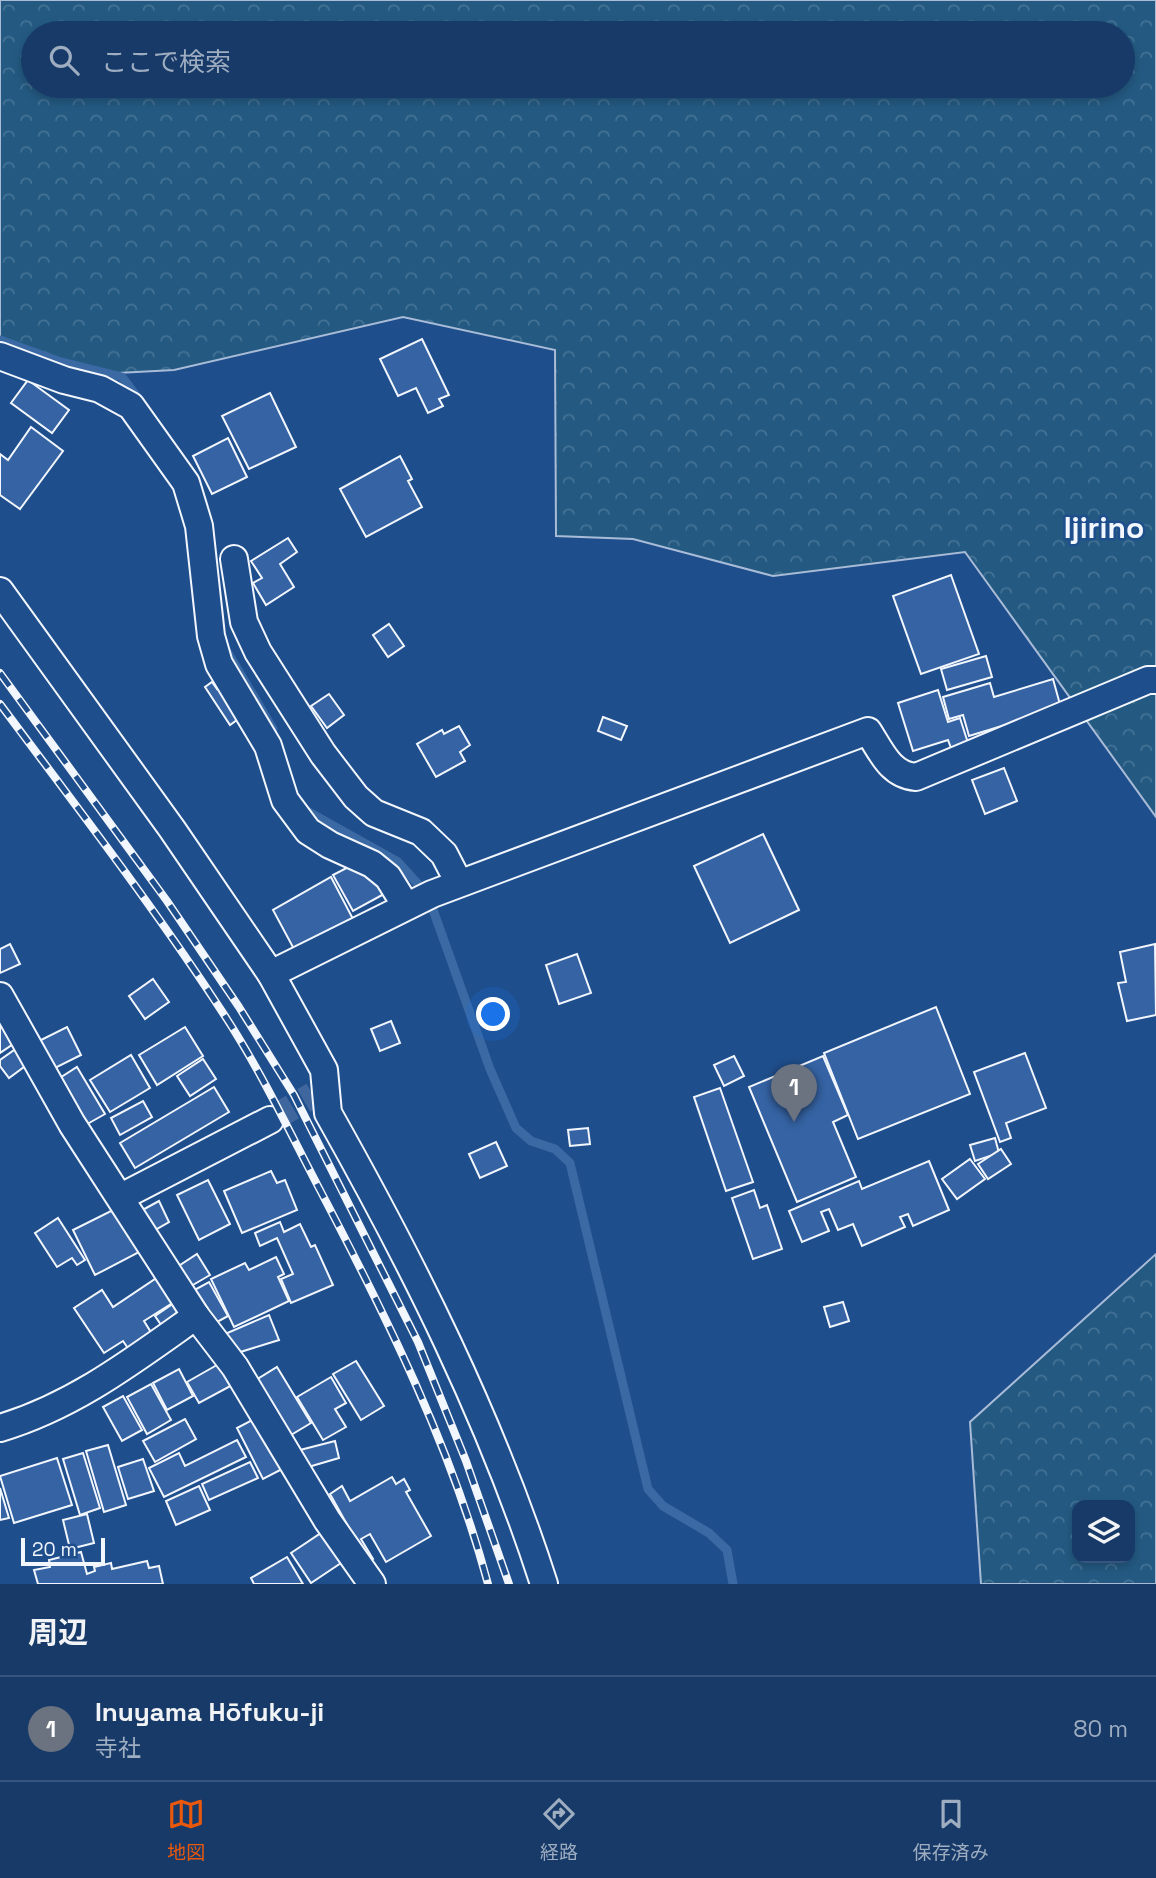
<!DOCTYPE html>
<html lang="ja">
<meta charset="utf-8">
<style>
body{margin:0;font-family:"Space Grotesk","Noto Sans JP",sans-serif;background:#244571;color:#f1f3f6}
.controls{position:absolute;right:21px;bottom:21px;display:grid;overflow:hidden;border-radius:14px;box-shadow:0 4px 10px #0003}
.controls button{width:63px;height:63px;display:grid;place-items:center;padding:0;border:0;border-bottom:2px solid #36547d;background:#173a69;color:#f1f3f6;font:35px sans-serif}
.scale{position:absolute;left:21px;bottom:18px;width:84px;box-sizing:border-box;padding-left:7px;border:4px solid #f2f6ff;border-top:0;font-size:19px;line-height:24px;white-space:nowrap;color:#f2f6ff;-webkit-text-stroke:5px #1f4e8c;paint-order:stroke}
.you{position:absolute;left:494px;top:1015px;width:24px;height:24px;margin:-18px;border:5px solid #fff;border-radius:50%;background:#1a73e8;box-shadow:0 0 0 10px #1a73e833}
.badge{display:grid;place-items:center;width:46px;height:46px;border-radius:50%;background:#ea580c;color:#fff;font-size:23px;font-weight:700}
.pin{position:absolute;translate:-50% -58px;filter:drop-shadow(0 2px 4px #0008)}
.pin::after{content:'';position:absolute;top:37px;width:24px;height:21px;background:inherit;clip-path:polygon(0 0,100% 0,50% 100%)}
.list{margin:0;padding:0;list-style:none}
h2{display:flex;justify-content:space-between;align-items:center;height:91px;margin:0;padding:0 28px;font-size:30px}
h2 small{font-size:23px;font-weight:400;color:#9eadc0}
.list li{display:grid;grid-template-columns:46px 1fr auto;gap:21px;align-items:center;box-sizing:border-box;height:105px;padding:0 28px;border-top:2px solid #36547d}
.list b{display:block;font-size:26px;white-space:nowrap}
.list p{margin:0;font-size:23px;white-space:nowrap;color:#9eadc0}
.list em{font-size:23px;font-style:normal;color:#9eadc0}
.icon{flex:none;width:38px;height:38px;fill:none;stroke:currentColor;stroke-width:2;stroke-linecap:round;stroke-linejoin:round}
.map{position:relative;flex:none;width:1156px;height:1584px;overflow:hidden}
.search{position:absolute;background:#173a69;box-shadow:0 4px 10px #0003;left:21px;right:21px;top:21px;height:77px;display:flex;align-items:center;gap:18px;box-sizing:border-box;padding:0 24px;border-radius:38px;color:#9eadc0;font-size:26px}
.sheet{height:196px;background:#173a69}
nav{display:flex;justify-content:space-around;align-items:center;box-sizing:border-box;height:98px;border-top:2px solid #36547d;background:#173a69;font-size:19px;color:#9eadc0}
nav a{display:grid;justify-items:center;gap:4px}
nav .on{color:#ea580c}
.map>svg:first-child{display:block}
</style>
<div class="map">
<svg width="1156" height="1584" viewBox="0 0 1156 1584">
<defs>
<pattern id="forest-crowns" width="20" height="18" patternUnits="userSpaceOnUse" patternTransform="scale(1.75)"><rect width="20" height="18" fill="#245a82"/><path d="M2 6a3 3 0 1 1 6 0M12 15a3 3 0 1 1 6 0" fill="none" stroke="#447295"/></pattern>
</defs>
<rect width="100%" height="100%" fill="#1f4e8c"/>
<!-- forest -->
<g fill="url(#forest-crowns)" stroke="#a8bbd7" stroke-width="2" fill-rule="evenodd">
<path d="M0,0H1156V817L965,552L773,576L633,539L556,536L555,350L403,317L174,370L80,375L0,347ZM33,33H1123V86H33Z"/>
<path d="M1156,1254V1584H981L970,1422ZM1077,1505H1130V1558H1077Z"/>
</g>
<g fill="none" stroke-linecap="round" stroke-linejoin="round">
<!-- stream -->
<g stroke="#3b69a3" stroke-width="9">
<polyline points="0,340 58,361 122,377 141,402"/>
<polyline points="225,648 273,729"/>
<polyline points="305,810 398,862 417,883 432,907 490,1069 516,1128 531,1141 555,1149 570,1163 648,1489 663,1506 709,1533 727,1550 733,1584"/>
</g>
</g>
<!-- building -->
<g fill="#3563a3" stroke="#f2f6ff" stroke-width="2">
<polygon points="422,339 449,395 439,399 443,406 428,413 416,388 398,396 380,359"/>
<polygon points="28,380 69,410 52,433 11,403"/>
<polygon points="270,393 296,447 249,469 222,416"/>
<polygon points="31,427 63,451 20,509 0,495 0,454 8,460"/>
<polygon points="228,438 247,477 212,494 193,456"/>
<polygon points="400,456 412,479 408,481 422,507 366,537 340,489"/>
<polygon points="288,538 297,552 280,564 294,587 266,605 253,583 262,578 251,561"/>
<polygon points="951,575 979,654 921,674 893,596"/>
<polygon points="389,624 404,646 388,657 373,635"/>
<polygon points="986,656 992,677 947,690 941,669"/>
<polygon points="1053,679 1061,708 969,736 963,715 949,719 943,697 990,683 994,697"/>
<polygon points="212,682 217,689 220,686 241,717 230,725 205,687"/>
<polygon points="938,690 948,722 960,718 968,743 951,748 948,740 913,751 898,703"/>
<polygon points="329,694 344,715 327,728 311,706"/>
<polygon points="603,717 627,726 621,740 598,731"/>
<polygon points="459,726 470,745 460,752 465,761 436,777 417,744 442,730 444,734"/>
<polygon points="1004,768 1017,801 985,814 972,780"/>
<polygon points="763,834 799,910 730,943 694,866"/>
<polygon points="356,863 371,869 384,894 353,911 333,875"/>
<polygon points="331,877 353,919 295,951 273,910"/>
<polygon points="10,944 20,964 0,973 0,949"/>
<polygon points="1155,944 1156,1015 1127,1021 1118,983 1126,982 1120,952"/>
<polygon points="577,954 591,993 559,1004 546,965"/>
<polygon points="153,979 169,1002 145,1019 129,996"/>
<polygon points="936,1007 970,1094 858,1139 824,1053"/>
<polygon points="0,1020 19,1040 0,1053"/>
<polygon points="391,1021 400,1043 380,1051 371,1029"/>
<polygon points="67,1027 81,1055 53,1069 39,1041"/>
<polygon points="185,1027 203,1056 157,1085 139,1055"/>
<polygon points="17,1048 28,1064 9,1078 0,1066 0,1060"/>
<polygon points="1025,1053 1046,1108 1006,1123 1011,1138 1000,1142 974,1072"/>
<polygon points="131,1055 150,1088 110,1112 90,1080"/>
<polygon points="734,1056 744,1076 724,1086 714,1065"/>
<polygon points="823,1056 848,1115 833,1122 856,1177 797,1202 749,1087"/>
<polygon points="203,1059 216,1079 190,1096 177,1076"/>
<polygon points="77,1067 105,1114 82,1127 55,1081"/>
<polygon points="214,1087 229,1112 135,1168 120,1143"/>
<polygon points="720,1088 753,1182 726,1191 694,1097"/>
<polygon points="143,1101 152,1117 120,1135 111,1118"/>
<polygon points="588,1128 590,1144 570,1146 568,1130"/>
<polygon points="995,1138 999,1153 975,1161 970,1145"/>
<polygon points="496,1142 507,1166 480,1178 469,1154"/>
<polygon points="1001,1149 1011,1164 988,1179 978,1164"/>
<polygon points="970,1159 985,1179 957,1199 942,1179"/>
<polygon points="929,1161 949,1210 913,1226 908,1214 900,1217 905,1227 862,1246 853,1224 838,1230 829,1209 821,1212 829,1231 802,1242 789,1211 859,1181 862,1189"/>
<polygon points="271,1171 277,1183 285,1180 297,1210 242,1233 224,1191"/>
<polygon points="208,1180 230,1224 199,1240 177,1195"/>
<polygon points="754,1190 760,1208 767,1205 782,1249 753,1259 732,1198"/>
<polygon points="159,1201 169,1222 148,1234 137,1213"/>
<polygon points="115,1209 145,1249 95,1275 73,1230"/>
<polygon points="58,1218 85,1260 77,1265 72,1258 57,1267 35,1233"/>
<polygon points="280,1222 284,1232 300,1224 311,1247 315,1245 333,1285 291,1303 281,1279 293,1274 277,1238 260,1246 255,1233"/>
<polygon points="197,1254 210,1275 186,1289 174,1269"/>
<polygon points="276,1257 284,1274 278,1277 289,1301 234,1327 211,1279 245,1263 249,1270"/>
<polygon points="158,1277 174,1302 144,1321 157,1342 134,1357 123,1341 104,1353 74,1308 102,1290 113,1307"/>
<polygon points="209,1282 228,1316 208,1327 189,1293"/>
<polygon points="180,1299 191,1315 166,1332 155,1316"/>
<polygon points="843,1302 849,1321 830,1327 824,1307"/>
<polygon points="269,1315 279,1340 234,1354 225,1334"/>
<polygon points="224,1361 236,1383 199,1403 187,1382"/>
<polygon points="356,1361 384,1406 361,1420 333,1374"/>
<polygon points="277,1367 311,1423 286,1438 251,1383"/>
<polygon points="179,1369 193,1396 167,1410 153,1383"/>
<polygon points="331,1377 346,1403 335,1409 346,1427 323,1440 297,1397"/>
<polygon points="151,1384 171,1420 147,1434 127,1397"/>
<polygon points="123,1396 142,1430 122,1441 103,1407"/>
<polygon points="260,1416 286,1467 263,1479 237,1428"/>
<polygon points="185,1419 196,1439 155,1462 143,1441"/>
<polygon points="237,1440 246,1457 164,1497 149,1468 179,1453 185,1466"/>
<polygon points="335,1441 339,1458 305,1468 300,1450"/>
<polygon points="108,1445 126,1505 104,1512 86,1451"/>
<polygon points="83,1453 100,1508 80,1515 63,1459"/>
<polygon points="57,1458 72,1505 14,1523 0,1476"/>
<polygon points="143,1459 154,1491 128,1499 118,1467"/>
<polygon points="250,1462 258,1478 209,1500 202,1484"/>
<polygon points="392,1477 396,1484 404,1479 410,1490 406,1492 431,1536 386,1562 370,1534 361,1539 373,1559 368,1562 330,1494 342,1486 350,1501"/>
<polygon points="199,1486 210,1510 176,1525 166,1501"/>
<polygon points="0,1488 9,1518 0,1520"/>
<polygon points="87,1514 94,1543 70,1549 63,1520"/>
<polygon points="324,1531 344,1561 311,1583 291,1553"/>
<polygon points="81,1552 87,1574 95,1571 94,1567 111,1563 112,1569 147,1561 149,1568 159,1566 163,1584 38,1584 34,1570 50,1567 49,1560"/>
<polygon points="287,1557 303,1584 254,1584 251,1578"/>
</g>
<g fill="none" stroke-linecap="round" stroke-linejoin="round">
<!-- minor-tunnel -->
<polyline stroke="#3f679d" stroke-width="26" stroke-dasharray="26 13" stroke-linecap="butt" points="270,1120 313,1095"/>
<!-- minor casing -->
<g stroke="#f2f6ff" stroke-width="30">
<g id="minor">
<polyline points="0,356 64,380 100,389 131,406 186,483 199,526 211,636 219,664 268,746 285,800 308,831 330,845 372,864 388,877 406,906"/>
<polyline points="234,559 244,622 258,652 323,754 356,797 374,813 421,832 444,854 459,883"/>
<path d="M0,591L172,829L271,974L324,1070L328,1113C413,1264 491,1419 544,1584"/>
<path d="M271,974L432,894L868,731C881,751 890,775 916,777L1148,680H1156"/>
<polyline points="0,996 72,1124 196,1316 235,1367 327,1520 372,1584"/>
<polyline points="121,1197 270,1120"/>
<path d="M0,1428C74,1406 134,1360 196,1316"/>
</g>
</g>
<!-- minor -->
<use href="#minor" stroke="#1f4e8c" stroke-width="26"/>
<!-- rail casing -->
<g stroke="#f2f6ff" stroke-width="8">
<g id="rail">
<polyline points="0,673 167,901 239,1007 294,1095 418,1342 466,1461 509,1584"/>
<path d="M0,704C76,806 154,907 223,1013C260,1069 289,1131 320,1190C386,1316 451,1446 488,1584"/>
</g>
</g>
<!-- rail -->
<use href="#rail" stroke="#1f4e8c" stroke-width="5" stroke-dasharray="16" stroke-linecap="butt"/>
</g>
<g text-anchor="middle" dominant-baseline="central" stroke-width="5" stroke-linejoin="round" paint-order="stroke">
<!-- quarter labels -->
<g font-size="30" font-weight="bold" fill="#f2f6ff" stroke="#1f4e8c">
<text x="1104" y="527">Ijirino</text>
</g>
</g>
</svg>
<div class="controls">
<button><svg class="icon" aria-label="layers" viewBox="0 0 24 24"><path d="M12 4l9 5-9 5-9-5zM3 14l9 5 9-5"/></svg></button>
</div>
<div class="scale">20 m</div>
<div class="you"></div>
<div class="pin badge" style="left:794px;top:1122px;background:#6b7280">1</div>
<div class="search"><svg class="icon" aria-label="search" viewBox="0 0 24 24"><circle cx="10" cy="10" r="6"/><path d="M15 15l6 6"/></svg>ここで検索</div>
</div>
<section class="sheet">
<h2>周辺<small></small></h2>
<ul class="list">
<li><span class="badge" style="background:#6b7280">1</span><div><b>Inuyama Hōfuku-ji</b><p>寺社</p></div><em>80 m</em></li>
</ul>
</section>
<nav>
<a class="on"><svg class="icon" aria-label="map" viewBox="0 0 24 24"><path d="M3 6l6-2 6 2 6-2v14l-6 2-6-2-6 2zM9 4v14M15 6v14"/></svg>地図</a>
<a><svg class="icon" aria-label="directions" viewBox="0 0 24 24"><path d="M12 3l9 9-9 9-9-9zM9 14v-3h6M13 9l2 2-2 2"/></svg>経路</a>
<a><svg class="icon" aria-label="saved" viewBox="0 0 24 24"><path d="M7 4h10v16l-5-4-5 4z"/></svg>保存済み</a>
</nav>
